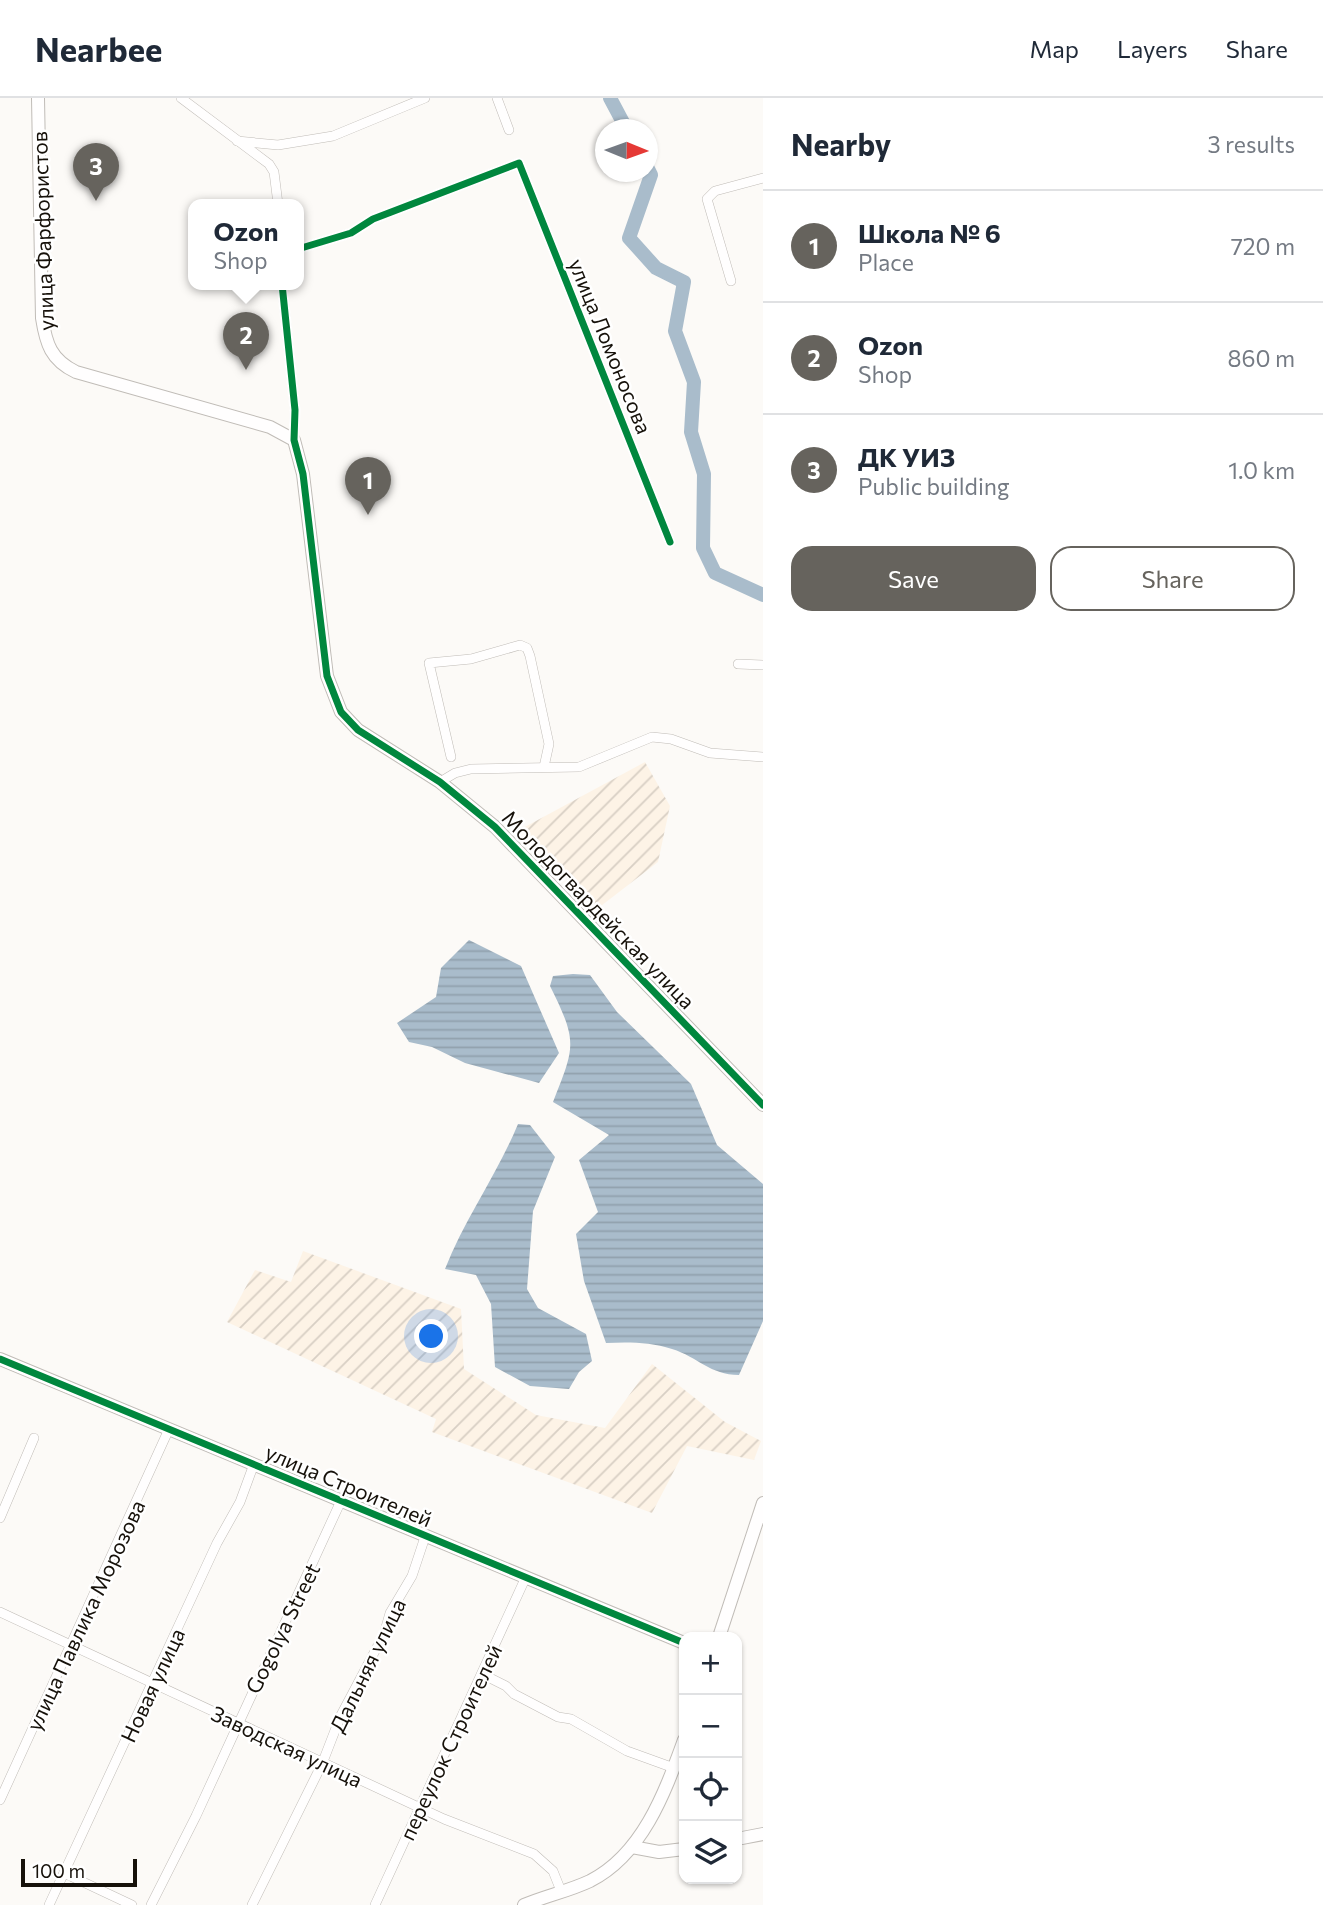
<!DOCTYPE html>
<meta charset="utf-8">
<style>
body{margin:0;font-family:Commissioner,sans-serif;background:#f2f2f3;color:#1f2937}
.controls{position:absolute;right:21px;bottom:21px;display:grid;overflow:hidden;border-radius:14px;box-shadow:0 2px 5px #0004}
.controls button{width:63px;height:63px;display:grid;place-items:center;padding:0;border:0;border-bottom:2px solid #e0e1e3;background:#fff;color:#1f2937;font:35px sans-serif}
.compass{position:absolute;left:595px;top:21px;width:63px;height:63px;border-radius:50%;background:#fff;box-shadow:0 2px 5px #0004;rotate:91deg}
.scale{position:absolute;left:21px;bottom:18px;width:116px;box-sizing:border-box;padding-left:7px;border:4px solid #16110a;border-top:0;font-size:19px;line-height:24px;white-space:nowrap;color:#16110a;-webkit-text-stroke:5px #fff;paint-order:stroke}
.you{position:absolute;left:432px;top:1239px;width:24px;height:24px;margin:-18px;border:5px solid #fff;border-radius:50%;background:#1a73e8;box-shadow:0 0 0 10px #1a73e833}
.badge{display:grid;place-items:center;width:46px;height:46px;border-radius:50%;background:#66635d;color:#fff;font-size:23px;font-weight:700}
.pin{position:absolute;translate:-50% -58px;filter:drop-shadow(0 2px 4px #0008)}
.pin::after{content:'';position:absolute;top:37px;width:24px;height:21px;background:inherit;clip-path:polygon(0 0,100% 0,50% 100%)}
.popup{position:absolute;left:188px;top:101px;width:116px;height:91px;box-sizing:border-box;display:grid;place-content:center;border-radius:14px;background:#fff;filter:drop-shadow(0 2px 5px #0005);font-size:23px;white-space:nowrap;color:#747a83}
.popup b{font-size:26px;color:#1f2937}
.popup::after{content:'';position:absolute;left:50%;top:100%;margin-left:-14px;border:14px solid transparent;border-top-color:#fff}
.list{margin:0;padding:0;list-style:none}
h2{display:flex;justify-content:space-between;align-items:center;height:91px;margin:0;padding:0 28px;font-size:30px}
h2 small{font-size:23px;font-weight:400;color:#747a83}
.list li{display:grid;grid-template-columns:46px 1fr auto;gap:21px;align-items:center;box-sizing:border-box;height:112px;padding:0 28px;border-top:2px solid #e0e1e3}
.list b{display:block;font-size:26px;white-space:nowrap}
.list p{margin:0;font-size:23px;white-space:nowrap;color:#747a83}
.list em{font-size:23px;font-style:normal;color:#747a83}
.actions{display:flex;gap:14px;padding:21px 28px}
.actions a{flex:1;padding:16px 0;border:2px solid #66635d;border-radius:21px;text-align:center;font-size:24px;color:#66635d}
.actions .main{background:#66635d;color:#fff}
.icon{flex:none;width:38px;height:38px;fill:none;stroke:currentColor;stroke-width:2;stroke-linecap:round;stroke-linejoin:round}
.map{position:relative;flex:none;width:763px;height:1807px;overflow:hidden}
header{display:flex;align-items:center;gap:42px;box-sizing:border-box;height:98px;padding:0 35px;background:#fff;border-bottom:2px solid #e0e1e3}
header strong{font-size:33px}
nav{display:flex;gap:38px;margin-inline-start:auto;font-size:24px}
main{display:flex}
aside{flex:1;background:#fff}
.map>svg:first-child{display:block}
</style>
<header>
<strong>Nearbee</strong>
<nav><a>Map</a><a>Layers</a><a>Share</a></nav>
</header>
<main>
<div class="map">
<svg width="763" height="1807" viewBox="0 0 763 1807">
<defs>
<pattern id="industrial-furrows" width="10" height="10" patternUnits="userSpaceOnUse" patternTransform="scale(1.75)"><rect width="10" height="10" fill="#fdf3e6"/><path d="M-1 1l2-2M0 10L10 0M9 11l2-2" fill="none" stroke="#d8cfc4"/></pattern>
<pattern id="water-rules" width="6" height="5" patternUnits="userSpaceOnUse" patternTransform="scale(1.75)"><rect width="6" height="5" fill="#a9bccb"/><path d="M0 2.5h6" fill="none" stroke="#91a1ad"/></pattern>
</defs>
<rect width="100%" height="100%" fill="#fcfaf7"/>
<!-- industrial -->
<g fill="url(#industrial-furrows)">
<polygon points="645,664 670,708 658,764 597,811 523,730"/>
<polygon points="303,1153 461,1211 464,1271 536,1317 605,1330 652,1266 725,1324 761,1343 754,1362 687,1348 652,1415 432,1334 436,1321 227,1224 255,1172 291,1184"/>
</g>
<!-- water -->
<g fill="url(#water-rules)">
<polygon points="469,842 521,868 559,955 539,985 465,965 432,949 409,944 397,925 436,899 441,870"/>
<path d="M573,876L590,877L617,914L691,986L717,1047L763,1086V1223L739,1277C710,1277 698,1259 672,1251C650,1244 629,1244 606,1245L584,1183L576,1136L598,1114L579,1062L609,1037L553,1004C575,948 578,944 550,888L553,878Z"/>
<path d="M518,1026L530,1027L555,1059L533,1113L527,1191L538,1210L586,1236L592,1263L579,1274L569,1291L530,1288L495,1269L491,1206L476,1177L445,1171C465,1120 497,1077 518,1026Z"/>
</g>
<g fill="none" stroke-linecap="round" stroke-linejoin="round">
<!-- river -->
<g stroke="#a9bccb" stroke-width="14">
<polyline points="610,0 627,32"/>
<polyline points="648,71 651,77 629,140 656,170 684,184 675,233 694,284 691,334 704,376 703,450 715,475 763,497"/>
</g>
<!-- street casing -->
<g stroke="#c0bcb7" stroke-width="10">
<g id="street">
<polyline points="181,0 269,66 274,74 278,106"/>
<polyline points="497,0 509,32"/>
<polyline points="237,43 278,47 333,38 425,0"/>
<polyline points="298,151 351,135 373,121 519,65 670,444"/>
<polyline points="731,183 707,101 715,93 763,80"/>
<polyline points="282,186 295,312 294,342"/>
<polyline points="738,566 763,567"/>
<polyline points="451,659 429,565 471,561 520,547 527,550 530,558 549,646 544,669"/>
<polyline points="440,684 455,675 471,671 579,669 652,639 671,641 710,655 763,659"/>
<polyline points="0,1420 34,1340"/>
<polyline points="0,1514 444,1721 534,1756 553,1773 561,1793"/>
<polyline points="482,1576 506,1588 514,1596 558,1619 571,1621 627,1653 674,1670"/>
<polyline points="0,1702 169,1331"/>
<polyline points="64,1775 132,1807"/>
<polyline points="49,1807 217,1445 240,1404 254,1366"/>
<polyline points="151,1807 196,1718 340,1405"/>
<polyline points="252,1807 322,1666 341,1617 384,1536 390,1515 412,1478 425,1439"/>
<polyline points="375,1807 525,1481"/>
</g>
</g>
<!-- secondary casing -->
<g stroke="#c0bcb7" stroke-width="14">
<g id="secondary">
<path d="M38,0L42,220C46,246 51,262 76,274L270,329L294,342L303,376L327,578L341,614L358,632L440,684L495,729L763,1007"/>
<polyline points="0,1261 684,1545"/>
<polyline points="719,1539 763,1405"/>
<polyline points="737,1741 763,1736"/>
<polyline points="632,1749 659,1754 684,1751"/>
<path d="M524,1807C545,1798 569,1793 590,1783C643,1756 665,1694 684,1642"/>
</g>
</g>
<!-- street -->
<use href="#street" stroke="#fffefe" stroke-width="9"/>
<!-- secondary -->
<use href="#secondary" stroke="#fffefe" stroke-width="12"/>
<!-- cycleway casing -->
<g stroke="#fff" stroke-width="11">
<g id="cycleway">
<polyline points="298,151 351,135 373,121 519,65 670,444"/>
<polyline points="282,186 295,312 294,342 303,376 327,578 341,614 358,632 440,684 495,729 763,1007"/>
<polyline points="0,1261 684,1545"/>
</g>
</g>
<!-- cycleway -->
<use href="#cycleway" stroke="#00873e" stroke-width="7"/>
</g>
<g text-anchor="middle" dominant-baseline="central" stroke-width="5" stroke-linejoin="round" paint-order="stroke">
<!-- street labels -->
<g font-size="21" fill="#16110a" stroke="#fff">
<text transform="translate(42 133) rotate(-92)">улица Фарфористов</text>
<text transform="translate(611 248) rotate(68)">улица Ломоносова</text>
<text transform="translate(599 811) rotate(46)">Молодогвардейская улица</text>
<text transform="translate(349 1387) rotate(23)">улица Строителей</text>
<text transform="translate(85 1517) rotate(-65)">улица Павлика Морозова</text>
<text transform="translate(282 1530) rotate(-64)">Gogolya Street</text>
<text transform="translate(367 1567) rotate(-64)">Дальняя улица</text>
<text transform="translate(152 1587) rotate(-65)">Новая улица</text>
<text transform="translate(450 1644) rotate(-65)">переулок Строителей</text>
<text transform="translate(287 1648) rotate(25)">Заводская улица</text>
</g>
</g>
</svg>
<div class="controls">
<button>+</button>
<button>−</button>
<button><svg class="icon" aria-label="locate" viewBox="0 0 24 24"><circle cx="12" cy="12" r="6"/><path d="M12 2v4M12 18v4M2 12h4M18 12h4"/></svg></button>
<button><svg class="icon" aria-label="layers" viewBox="0 0 24 24"><path d="M12 4l9 5-9 5-9-5zM3 14l9 5 9-5"/></svg></button>
</div>
<svg class="compass" viewBox="-18 -18 36 36"><path d="M0-13l5 13h-10z" fill="#e53935"/><path d="M0 13l5-13h-10z" fill="#747a83"/></svg>
<div class="scale">100 m</div>
<div class="you"></div>
<div class="pin badge" style="left:368px;top:417px">1</div>
<div class="pin badge" style="left:246px;top:272px">2</div>
<div class="popup"><b>Ozon</b>Shop</div>
<div class="pin badge" style="left:96px;top:103px">3</div>
</div>
<aside>
<h2>Nearby<small>3 results</small></h2>
<ul class="list">
<li><span class="badge">1</span><div><b>Школа № 6</b><p>Place</p></div><em>720 m</em></li>
<li><span class="badge">2</span><div><b>Ozon</b><p>Shop</p></div><em>860 m</em></li>
<li><span class="badge">3</span><div><b>ДК УИЗ</b><p>Public building</p></div><em>1.0 km</em></li>
</ul>
<div class="actions"><a class="main">Save</a><a>Share</a></div>
</aside>
</main>
